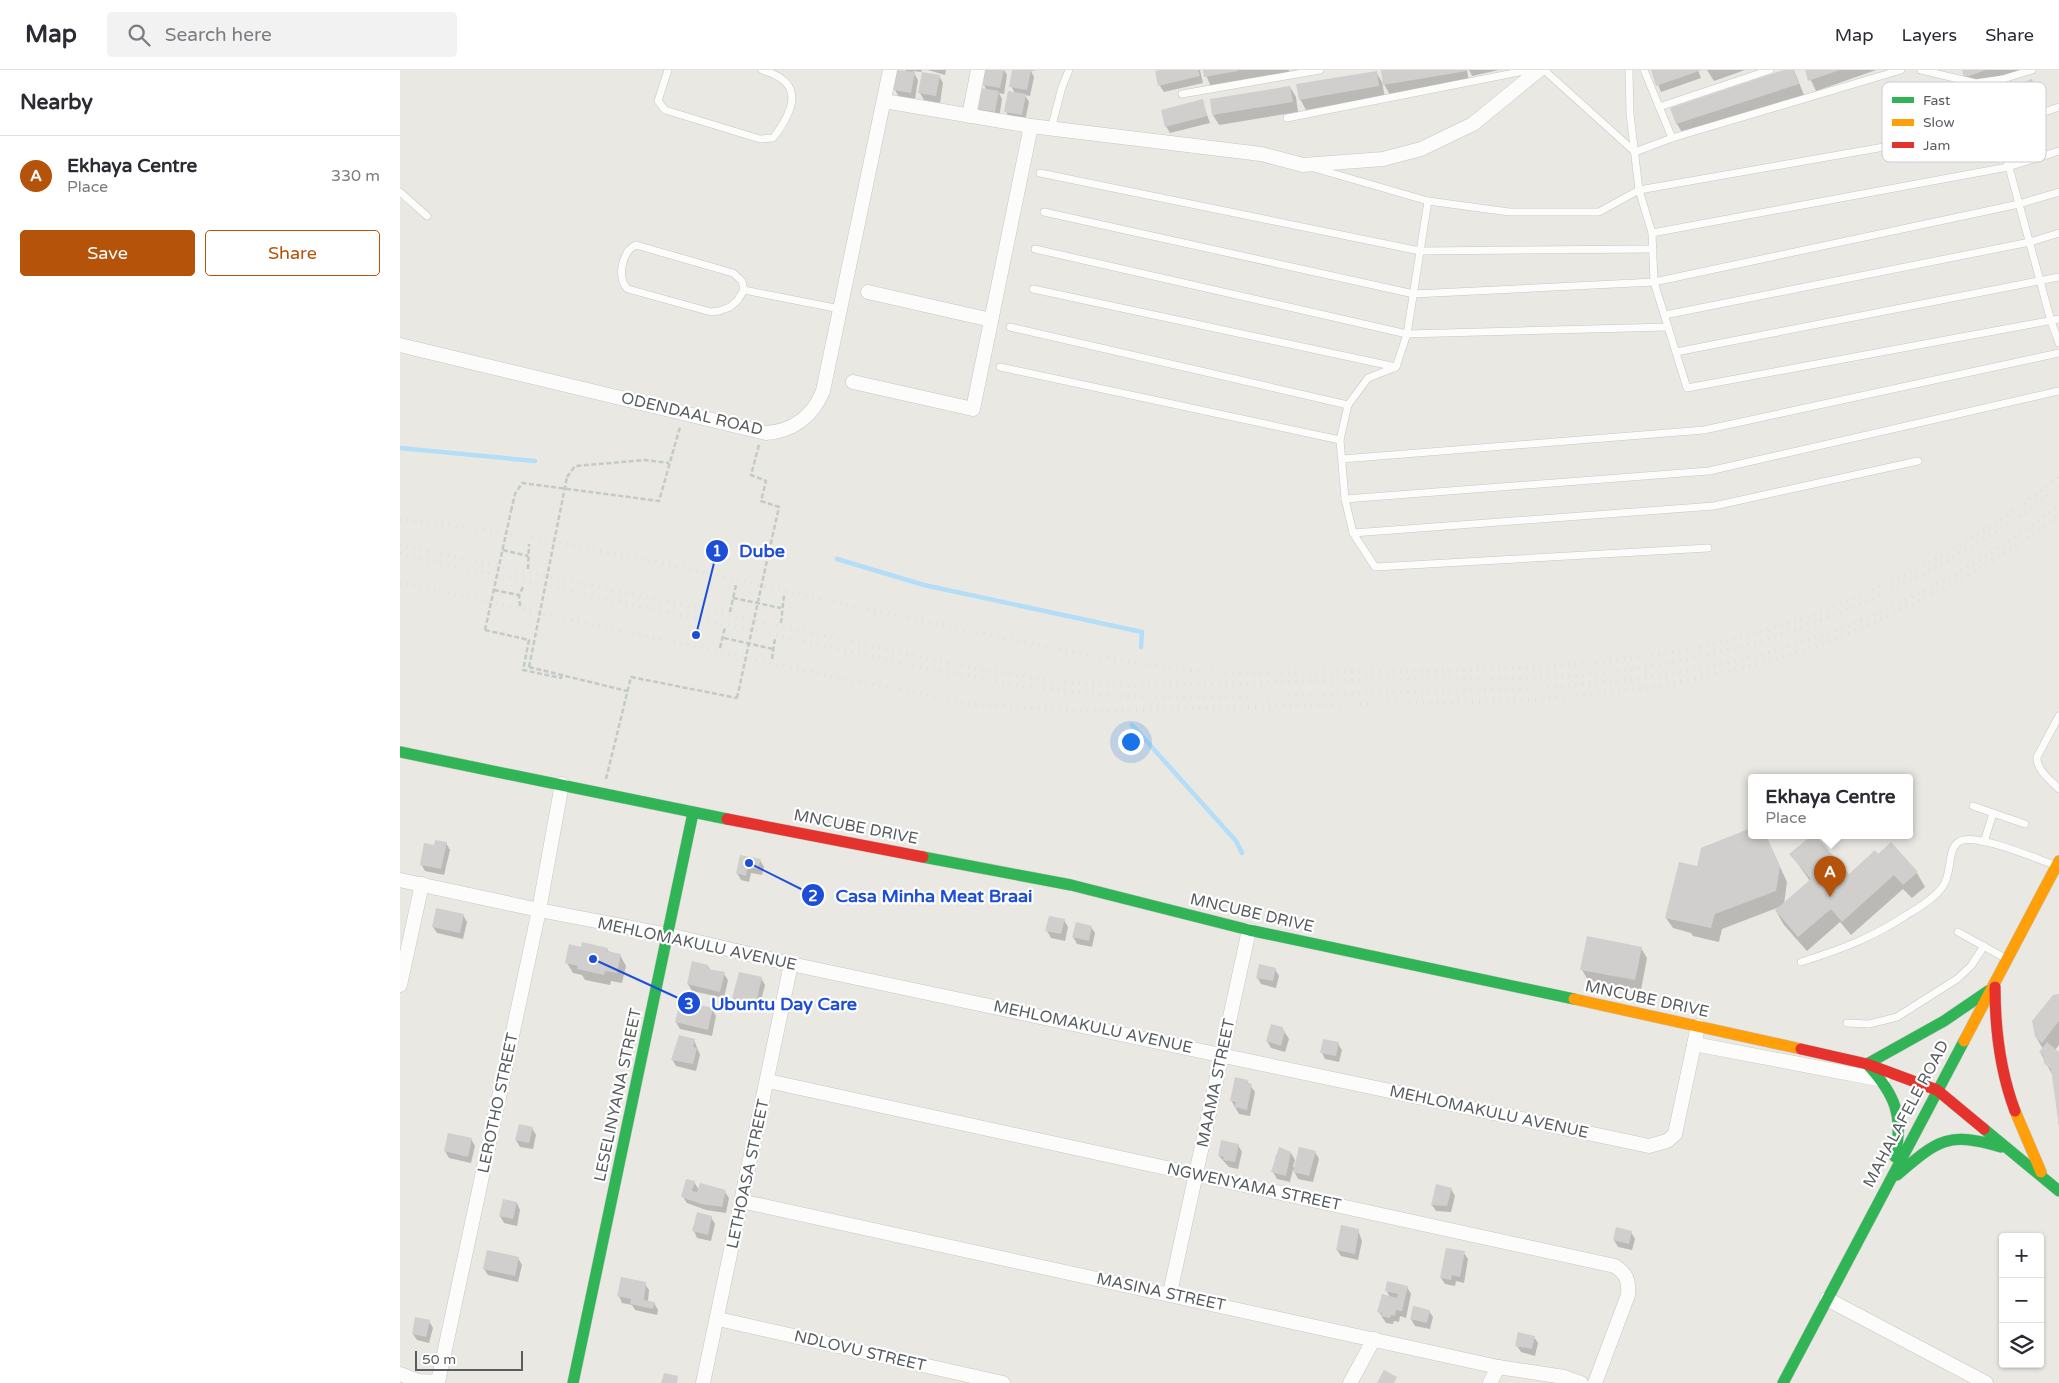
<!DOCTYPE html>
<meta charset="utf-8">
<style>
body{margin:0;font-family:"Varela Round",sans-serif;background:#f2f2f3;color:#2b2b33}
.controls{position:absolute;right:15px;bottom:15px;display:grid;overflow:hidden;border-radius:5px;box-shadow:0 1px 4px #0004}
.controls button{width:45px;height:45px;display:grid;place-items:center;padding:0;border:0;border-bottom:1px solid #e1e1e2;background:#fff;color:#2b2b33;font:25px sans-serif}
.scale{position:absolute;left:15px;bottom:12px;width:108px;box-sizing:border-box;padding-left:5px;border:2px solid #595d61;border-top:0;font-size:14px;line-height:18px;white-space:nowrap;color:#595d61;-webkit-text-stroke:4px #fff;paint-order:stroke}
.you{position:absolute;left:730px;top:671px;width:18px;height:18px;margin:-12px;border:4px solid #fff;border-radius:50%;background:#1a73e8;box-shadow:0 0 0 8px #1a73e833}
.badge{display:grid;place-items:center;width:32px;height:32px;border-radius:50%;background:#b45309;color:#fff;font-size:16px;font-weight:700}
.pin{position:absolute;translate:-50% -41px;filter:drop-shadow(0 1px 2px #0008)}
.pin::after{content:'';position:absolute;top:26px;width:18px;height:15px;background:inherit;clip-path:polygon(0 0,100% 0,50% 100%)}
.popup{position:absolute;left:1348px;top:704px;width:165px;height:65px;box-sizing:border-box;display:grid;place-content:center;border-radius:5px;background:#fff;filter:drop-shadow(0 1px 4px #0005);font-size:16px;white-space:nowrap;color:#7c7c81}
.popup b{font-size:19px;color:#2b2b33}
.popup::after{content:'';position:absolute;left:50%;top:100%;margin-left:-10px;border:10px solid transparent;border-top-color:#fff}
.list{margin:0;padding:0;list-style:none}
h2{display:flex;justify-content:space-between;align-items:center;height:65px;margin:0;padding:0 20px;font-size:21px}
h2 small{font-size:16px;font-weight:400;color:#7c7c81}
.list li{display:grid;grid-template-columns:32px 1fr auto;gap:15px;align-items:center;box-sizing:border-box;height:80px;padding:0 20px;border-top:1px solid #e1e1e2}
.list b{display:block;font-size:19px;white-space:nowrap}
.list p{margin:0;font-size:16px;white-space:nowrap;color:#7c7c81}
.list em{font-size:16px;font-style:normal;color:#7c7c81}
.actions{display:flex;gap:10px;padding:15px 20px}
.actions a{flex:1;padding:11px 0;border:1px solid #b45309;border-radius:5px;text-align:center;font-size:18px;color:#b45309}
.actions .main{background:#b45309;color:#fff}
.icon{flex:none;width:28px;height:28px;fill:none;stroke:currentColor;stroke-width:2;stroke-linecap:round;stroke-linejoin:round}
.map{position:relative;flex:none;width:1659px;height:1313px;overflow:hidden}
header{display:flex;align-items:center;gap:30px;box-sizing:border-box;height:70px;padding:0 25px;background:#fff;border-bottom:1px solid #e1e1e2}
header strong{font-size:24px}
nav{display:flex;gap:28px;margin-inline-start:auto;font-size:18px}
.search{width:350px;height:45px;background:#f2f2f3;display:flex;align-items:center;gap:12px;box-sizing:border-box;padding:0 18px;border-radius:5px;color:#7c7c81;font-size:19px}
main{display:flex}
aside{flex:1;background:#fff}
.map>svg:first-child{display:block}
</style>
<header>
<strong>Map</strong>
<div class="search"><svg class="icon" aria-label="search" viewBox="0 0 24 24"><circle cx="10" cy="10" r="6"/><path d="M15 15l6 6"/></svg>Search here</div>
<nav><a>Map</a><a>Layers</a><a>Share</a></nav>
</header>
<main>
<aside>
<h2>Nearby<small></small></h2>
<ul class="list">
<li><span class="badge">A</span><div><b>Ekhaya Centre</b><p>Place</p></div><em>330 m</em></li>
</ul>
<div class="actions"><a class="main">Save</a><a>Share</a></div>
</aside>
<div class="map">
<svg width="1659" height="1313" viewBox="0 0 1659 1313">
<rect width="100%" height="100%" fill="#e9e8e3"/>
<!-- shadow -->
<g fill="#0003">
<polygon points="505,0 522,0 521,2 513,1 518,10 515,29 499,27 495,20 507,2"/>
<polygon points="528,0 546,0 545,5"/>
<polygon points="587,0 604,0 607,5 604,24 599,23 602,29 599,49 583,46 579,39 587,21 584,15"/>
<polygon points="614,0 636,0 631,1 634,7 630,26 625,25 629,32 625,51 609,48 606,41 615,23 611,16"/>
<polygon points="766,0 800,0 803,13 764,22 760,16"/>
<polygon points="804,0 889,0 889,4 811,17"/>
<polygon points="982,0 1067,0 1069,12 990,25 984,14"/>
<polygon points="1069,0 1099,0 1072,6"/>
<polygon points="1252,0 1298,0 1301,8 1261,22"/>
<polygon points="1307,0 1345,0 1314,11"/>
<polygon points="1388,0 1394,0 1404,25 1283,64 1277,54 1272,38"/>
<polygon points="1406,0 1476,0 1416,21"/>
<polygon points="1563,0 1622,0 1572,18"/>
<polygon points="976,2 982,12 985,27 906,40 900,29"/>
<polygon points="539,6 543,13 540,33 524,30 520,23"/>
<polygon points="1632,11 1644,38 1585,58 1573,31"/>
<polygon points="890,17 896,27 898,42 819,55 813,45"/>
<polygon points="802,31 810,53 770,63 766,56"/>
<polygon points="1351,759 1351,766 1366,766 1387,812 1384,834 1410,811 1391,784 1412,766 1449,806 1478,785 1517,803 1525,817 1512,828 1503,819 1451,865 1440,852 1407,881 1384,855 1376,841 1382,836 1322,859 1319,872 1293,866 1291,863 1273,858 1266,848 1298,798 1302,778"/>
<polygon points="46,773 50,780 44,805 25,801 21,794 35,776"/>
<polygon points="360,790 364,797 362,805 351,803 349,812 341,810 337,803"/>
<polygon points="63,845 67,852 63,869 37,863 33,857"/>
<polygon points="664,850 668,857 665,871 651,868 647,861"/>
<polygon points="691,857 695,863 692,877 677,874 673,867"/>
<polygon points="182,878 207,879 210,883 220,885 226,896 222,913 211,911 210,915 185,910 182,905 173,903 167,893"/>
<polygon points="1241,878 1247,888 1241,920 1188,910 1182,900"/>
<polygon points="308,896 310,900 324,904 328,910 324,928 292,921 288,914"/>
<polygon points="875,899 879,906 876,918 861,914 857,907"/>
<polygon points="361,908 365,915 359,939 337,934 333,927"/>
<polygon points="1659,925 1659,975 1655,980 1659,983 1659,1056 1653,1006 1640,982 1643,979 1636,967"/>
<polygon points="312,939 316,946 312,966 280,959 276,952"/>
<polygon points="882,958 889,969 885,982 871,978 867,971"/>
<polygon points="294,970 300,985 296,1001 276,996 272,989"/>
<polygon points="938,974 942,980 939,992 925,989 922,983"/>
<polygon points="847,1011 855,1022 850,1046 839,1044 831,1030"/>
<polygon points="132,1058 136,1065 133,1079 120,1077 116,1070"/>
<polygon points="71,1069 75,1076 71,1093 49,1088 45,1081"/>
<polygon points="838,1075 842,1082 838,1099 829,1097 819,1086"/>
<polygon points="915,1082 919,1089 913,1112 898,1109 893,1099 890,1112 877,1109 873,1102 876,1085 891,1083 895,1090 893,1097 895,1098"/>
<polygon points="294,1112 299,1120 325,1122 329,1128 326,1143 306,1140 287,1133 283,1127"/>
<polygon points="1051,1119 1055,1126 1051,1142 1036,1141 1032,1135"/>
<polygon points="117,1133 120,1140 117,1156 104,1153 100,1146"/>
<polygon points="311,1147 315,1154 311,1171 297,1168 294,1161"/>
<polygon points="958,1160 962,1171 958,1190 941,1186 937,1180"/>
<polygon points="1231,1162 1235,1169 1232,1180 1218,1177 1214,1170"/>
<polygon points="1064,1183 1068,1189 1064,1213 1056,1211 1055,1216 1045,1214 1041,1208"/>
<polygon points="118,1188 122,1195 118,1212 88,1205 84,1199"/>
<polygon points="245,1214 249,1220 248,1232 254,1233 258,1240 257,1245 235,1240 232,1235 222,1233 219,1226"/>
<polygon points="1007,1217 1011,1224 1006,1248 1000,1246 999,1252 994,1251 993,1254 986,1253 979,1242 990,1227 986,1220"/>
<polygon points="1029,1241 1033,1247 1030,1259 1015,1256 1011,1249"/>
<polygon points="29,1251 33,1258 29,1273 17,1270 13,1264"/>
<polygon points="1134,1267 1138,1273 1135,1286 1121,1282 1117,1276"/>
</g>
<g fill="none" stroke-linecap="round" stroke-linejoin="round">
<!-- stream -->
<g stroke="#b4def7" stroke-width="4.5">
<polyline points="0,378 135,391"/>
<polyline points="437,489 524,515 742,562 741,577"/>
<polyline points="732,655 836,771 842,783"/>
</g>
</g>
<!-- building -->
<g fill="#d1cfcd">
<polygon points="497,0 515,2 511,23 493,20"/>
<polygon points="585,0 604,0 600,18 583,15"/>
<polygon points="612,0 631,0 627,20 609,17"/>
<polygon points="760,0 798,0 800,6 758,16 755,1"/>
<polygon points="803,0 838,0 838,1 804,7"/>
<polygon points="981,0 1067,0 1067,1 983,15"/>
<polygon points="1251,0 1302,0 1256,16"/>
<polygon points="1384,0 1394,0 1399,14 1276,54 1270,38"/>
<polygon points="1405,0 1440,0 1408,11"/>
<polygon points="1562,0 1586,0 1564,8"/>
<polygon points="977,1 979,16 899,30 896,14"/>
<polygon points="522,2 540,5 536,26 518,23"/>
<polygon points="1632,9 1639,27 1578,48 1572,31"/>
<polygon points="890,16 893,32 812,45 810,29"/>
<polygon points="581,18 599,21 595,42 578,39"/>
<polygon points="608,21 626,24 622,45 604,42"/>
<polygon points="803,29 807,46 765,57 761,40"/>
<polygon points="1351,758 1351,766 1366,766 1380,796 1376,821 1315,844 1311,858 1265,848 1279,792 1297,796 1301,778"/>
<polygon points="1411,766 1416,766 1449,804 1475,780 1478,784 1491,772 1518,802 1503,815 1494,805 1442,852 1431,839 1398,867 1375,840 1411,809 1389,784"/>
<polygon points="35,770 47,772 41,799 20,795 24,773 34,775"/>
<polygon points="340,785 361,789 358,799 348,797 346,806 336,803"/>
<polygon points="36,838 64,844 60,863 32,857"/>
<polygon points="649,846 665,849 661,864 645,861"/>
<polygon points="676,852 692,856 689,871 672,867"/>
<polygon points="1187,866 1242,877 1235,910 1180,900"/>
<polygon points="182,872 208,878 207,881 221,884 217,903 205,901 204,905 177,899 178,896 165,893 169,874 181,877"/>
<polygon points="292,891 308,895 308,899 325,902 320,922 287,914"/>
<polygon points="859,894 876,898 873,911 856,908"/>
<polygon points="339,902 362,907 356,933 332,928"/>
<polygon points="1659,924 1659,951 1642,973 1635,967 1632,951 1653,925"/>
<polygon points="280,931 313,938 308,960 275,952"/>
<polygon points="871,954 883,957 882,960 885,961 881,976 866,971"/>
<polygon points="279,965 295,969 293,977 297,978 293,994 271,990"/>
<polygon points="923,969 939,972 936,986 920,983"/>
<polygon points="1647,972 1659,982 1659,1056 1651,999 1644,993 1643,985 1639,982"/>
<polygon points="835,1007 848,1010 847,1013 852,1014 847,1040 834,1037 836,1032 830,1031"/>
<polygon points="119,1054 133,1057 129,1073 115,1070"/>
<polygon points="48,1063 72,1068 68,1087 44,1081"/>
<polygon points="821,1070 839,1074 835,1092 823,1090 824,1087 818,1086"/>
<polygon points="879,1077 891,1082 886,1106 871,1102"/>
<polygon points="899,1077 916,1081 909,1106 893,1102"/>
<polygon points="286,1109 295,1111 292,1121 297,1122 300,1113 326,1120 322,1137 301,1134 281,1127"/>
<polygon points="1036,1114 1052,1118 1047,1136 1031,1135"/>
<polygon points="103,1129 117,1132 113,1149 99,1146"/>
<polygon points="297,1142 312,1146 308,1165 292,1161"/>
<polygon points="941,1155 959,1159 955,1184 936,1180"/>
<polygon points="1216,1157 1232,1161 1229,1174 1213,1170"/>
<polygon points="1046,1178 1065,1181 1060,1207 1052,1205 1051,1210 1040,1208"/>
<polygon points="87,1180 119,1187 115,1206 83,1199"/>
<polygon points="221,1207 246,1212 244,1230 255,1232 253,1239 230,1234 231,1229 217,1226"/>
<polygon points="987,1211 1008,1216 1002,1241 996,1240 995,1246 991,1245 990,1248 981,1246 982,1243 977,1242 982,1224 997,1228 998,1224 985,1221"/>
<polygon points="1013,1236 1030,1240 1027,1253 1010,1249"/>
<polygon points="15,1247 30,1250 26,1267 12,1264"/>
<polygon points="1118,1262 1135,1266 1132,1279 1115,1276"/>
<polygon points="984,1300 997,1307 994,1313 977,1313"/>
<polygon points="264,1303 278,1306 277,1313 261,1313"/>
</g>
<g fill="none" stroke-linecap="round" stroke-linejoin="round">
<!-- lane casing -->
<g stroke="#c6c6c5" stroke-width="8">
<g id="lane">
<path d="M268,0L258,31L265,40L360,69L373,68C395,39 405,12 362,0"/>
<polyline points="1144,0 1235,82 1272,68 1501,0"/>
<polyline points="1229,0 1230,44 1239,120 1252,163 1254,212 1287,318 1659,249"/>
<polyline points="1244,0 1272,68"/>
<polyline points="1521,0 1576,13 1603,9 1632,0"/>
<polyline points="782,24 920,0"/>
<polyline points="1259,37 1370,0"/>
<polyline points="887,48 1129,0"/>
<polyline points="1598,57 1651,251 1659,273"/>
<polyline points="651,59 662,17 669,0"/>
<polyline points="914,98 1028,131 1109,142 1199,142 1239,120 1598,57 1659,37"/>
<polyline points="640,103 1020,181 1253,179"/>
<polyline points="0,122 27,146"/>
<polyline points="1028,131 1007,264 996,297 968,308 948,335 940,370 945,429 953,463 975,497 1308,478"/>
<polyline points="644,142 1014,224 1254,212 1619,134 1659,122"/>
<polyline points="1252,163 1608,97 1659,81"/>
<path d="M236,175L333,203L342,211L344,220L337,231L330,237L319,241L311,242L228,219C216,210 222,180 236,175Z"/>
<polyline points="635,179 1007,264 1268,257"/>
<polyline points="633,219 996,297"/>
<polyline points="344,220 440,239"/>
<polyline points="1265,245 1630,172 1659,163"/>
<polyline points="610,257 948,335"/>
<polyline points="1276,282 1659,207"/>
<polyline points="600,297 940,370"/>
<polyline points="942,389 1304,360 1659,283"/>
<polyline points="945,429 1309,401 1659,321"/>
<polyline points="953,463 1314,436 1518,391"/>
<path d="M1659,646L1637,687C1636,700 1651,710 1659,719"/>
<polyline points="1573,736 1593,743"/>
<polyline points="1584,772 1593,743 1625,754"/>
<polyline points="1558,862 1605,888"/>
<path d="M1401,892C1442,879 1472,868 1508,844C1520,837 1535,828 1543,816C1553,802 1546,779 1560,771C1576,763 1637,789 1655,795"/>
<polyline points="1447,953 1469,954 1497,947 1557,909 1571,896 1584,876"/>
</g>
</g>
<!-- street casing -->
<g stroke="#c6c6c5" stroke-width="15">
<g id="street">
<polyline points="484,31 631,56 861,84 903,95 983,89 1021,79 1073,54 1139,0"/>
<polyline points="569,46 578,0"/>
<polyline points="468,222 591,250"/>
<path d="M0,275L366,363C393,361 413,346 423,321L490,0"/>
<polyline points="453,312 573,339 631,56"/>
<polyline points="0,810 139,840 269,865 391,894 1249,1076 1267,1071 1275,1064 1298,956"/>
<polyline points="0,915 22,814"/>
<polyline points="1294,974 1483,1010"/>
<path d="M368,1011L1215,1196C1227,1204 1229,1211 1228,1225L1195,1313"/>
<polyline points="341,1131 1098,1297 1164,1307 1181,1313"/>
<polyline points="770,1223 849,860"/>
<polyline points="1427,1229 1586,1313"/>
<polyline points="318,1249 603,1313"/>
<polyline points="0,1304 18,1311 38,1312 139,840 162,714"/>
<polyline points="303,1313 391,894"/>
<polyline points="950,1313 974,1269"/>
<polyline points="1090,1313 1098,1297"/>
</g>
</g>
<!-- fast casing -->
<g stroke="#c5c5c3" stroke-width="12">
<g id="fast">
<polyline points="0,682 327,749"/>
<polyline points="523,787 671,815 849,860 1174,929"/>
<polyline points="1584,1059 1659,1121"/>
<path d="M1495,1087C1504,1046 1495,1024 1467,994L1544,951L1588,921"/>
<path d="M1497,1105C1538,1070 1548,1061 1601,1077"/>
<polyline points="173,1313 293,743"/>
<polyline points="1383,1313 1564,971"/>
</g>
</g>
<!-- slow casing -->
<g stroke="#c5c5c3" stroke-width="12">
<g id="slow">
<polyline points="1174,929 1401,979"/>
<polyline points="1564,971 1659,791"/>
<polyline points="1615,1041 1641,1102"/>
</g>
</g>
<!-- jam casing -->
<g stroke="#c5c5c3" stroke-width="12">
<g id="jam">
<polyline points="327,749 523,787"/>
<path d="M1595,917C1595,960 1600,1001 1615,1041"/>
<polyline points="1401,979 1467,994 1537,1020 1584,1059"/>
</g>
</g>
<!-- path -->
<g stroke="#c4cac7" stroke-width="2.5" stroke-dasharray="5 2.5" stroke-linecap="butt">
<polyline points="359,375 351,405 366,411 361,431 379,437 366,495"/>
<polyline points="167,407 175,396 245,390 269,393"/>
<polyline points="111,441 115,424 122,413 259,431 280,357"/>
<polyline points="103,480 128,486"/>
<polyline points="128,499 129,474"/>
<polyline points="94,520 119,525"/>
<polyline points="333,528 381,538"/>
<polyline points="120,536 119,525 124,515"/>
<polyline points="330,542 336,515"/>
<polyline points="381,553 384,525"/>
<polyline points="85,560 129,570 123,600 161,608 162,604"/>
<polyline points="324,568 373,579"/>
<polyline points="320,578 325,557"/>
<polyline points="372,589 375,568"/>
<polyline points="129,597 227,621"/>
<polyline points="206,709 231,607 337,628"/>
</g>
<!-- lane -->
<use href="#lane" stroke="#fcfcfb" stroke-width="7"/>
<!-- street -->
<use href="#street" stroke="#fcfcfb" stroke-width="14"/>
<!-- fast -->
<use href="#fast" stroke="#30b455" stroke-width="11"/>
<!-- slow -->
<use href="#slow" stroke="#ff9f0a" stroke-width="11"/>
<!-- jam -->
<use href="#jam" stroke="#e5322d" stroke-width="11"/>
<!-- rail -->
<g stroke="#e1e1e0" stroke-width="4" stroke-dasharray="1 6" stroke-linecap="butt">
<path d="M0,450C83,456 165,474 247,490C399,522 550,560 702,587C745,595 788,601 831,603C877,604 923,601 969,601C1080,601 1195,599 1304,576C1386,559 1464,527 1537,488C1580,464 1622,438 1659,406"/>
<path d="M0,475C129,502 259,530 388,558C483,578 578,603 676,613C704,616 733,615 762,615C828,614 894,611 960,610C1046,608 1133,612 1218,601C1385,579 1524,517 1659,418"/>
<path d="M0,484C129,512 258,540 387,568C477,587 566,609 657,620C757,633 859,626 959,623C1030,621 1102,622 1174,615C1233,610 1294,602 1352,587C1459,559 1573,503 1659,435"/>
<polyline points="0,513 451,610 573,634 683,641 1131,630 1263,616 1368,592 1423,574 1472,554 1565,507 1630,467 1659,445"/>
</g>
<!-- path-bridge -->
<g stroke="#c4cac7" stroke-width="2.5" stroke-dasharray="5 2.5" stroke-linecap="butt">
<polyline points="85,560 111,441"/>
<polyline points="129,597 167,407"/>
<polyline points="337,628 366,495"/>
</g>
</g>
<g text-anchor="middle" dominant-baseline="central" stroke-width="4.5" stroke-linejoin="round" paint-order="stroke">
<!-- street labels -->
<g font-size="16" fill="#595d61" stroke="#fff">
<text transform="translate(292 344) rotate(13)">ODENDAAL ROAD</text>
<text transform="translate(456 757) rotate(11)">MNCUBE DRIVE</text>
<text transform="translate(852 843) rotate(13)">MNCUBE DRIVE</text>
<text transform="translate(297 874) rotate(12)">MEHLOMAKULU AVENUE</text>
<text transform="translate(1247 929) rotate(12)">MNCUBE DRIVE</text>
<text transform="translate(693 957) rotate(12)">MEHLOMAKULU AVENUE</text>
<text transform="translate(816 1013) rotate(-78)">MAAMA STREET</text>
<text transform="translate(218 1025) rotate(-78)">LESELINYANA STREET</text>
<text transform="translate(98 1033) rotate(-78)">LEROTHO STREET</text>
<text transform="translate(1089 1042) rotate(12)">MEHLOMAKULU AVENUE</text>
<text transform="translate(1506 1044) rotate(-62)">MAHALAFELE ROAD</text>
<text transform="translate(348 1104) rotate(-78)">LETHOASA STREET</text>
<text transform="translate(854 1117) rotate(12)">NGWENYAMA STREET</text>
<text transform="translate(761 1222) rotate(12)">MASINA STREET</text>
<text transform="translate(460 1281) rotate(13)">NDLOVU STREET</text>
</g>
</g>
<!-- legend -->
<rect x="1482" y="12" width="164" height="80" rx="8" fill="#fff" stroke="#cdced0" stroke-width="1"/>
<rect x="1492" y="27" width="22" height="6" fill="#30b455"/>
<rect x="1492" y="49" width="22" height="7" fill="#ff9f0a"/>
<rect x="1492" y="72" width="22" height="6" fill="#e5322d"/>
<g font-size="14" fill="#595d61">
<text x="1523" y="35">Fast</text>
<text x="1523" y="57">Slow</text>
<text x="1523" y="80">Jam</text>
</g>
<!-- callouts -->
<path fill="none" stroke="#1d4ed8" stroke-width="2" d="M296 565L317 481M349 793L413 825M193 889L289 933"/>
<g fill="#1d4ed8" stroke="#fff" stroke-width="2">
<circle cx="296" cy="565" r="5"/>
<circle cx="349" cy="793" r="5"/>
<circle cx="193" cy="889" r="5"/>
<circle cx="317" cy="481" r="12"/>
<circle cx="413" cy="825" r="12"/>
<circle cx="289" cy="933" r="12"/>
</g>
<g font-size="15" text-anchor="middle" font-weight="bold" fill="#fff">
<text x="317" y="486">1</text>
<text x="413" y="831">2</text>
<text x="289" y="939">3</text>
</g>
<g font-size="18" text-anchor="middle" font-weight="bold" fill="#1d4ed8" stroke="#fff" stroke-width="4.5" stroke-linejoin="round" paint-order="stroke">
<text x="362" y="487">Dube</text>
<text x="534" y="832">Casa Minha Meat Braai</text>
<text x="384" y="940">Ubuntu Day Care</text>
</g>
</svg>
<div class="controls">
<button>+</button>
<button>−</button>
<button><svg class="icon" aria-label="layers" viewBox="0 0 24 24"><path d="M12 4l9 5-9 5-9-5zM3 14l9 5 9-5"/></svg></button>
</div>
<div class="scale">50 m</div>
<div class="you"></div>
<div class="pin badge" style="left:1430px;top:827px">A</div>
<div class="popup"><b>Ekhaya Centre</b>Place</div>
</div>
</main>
